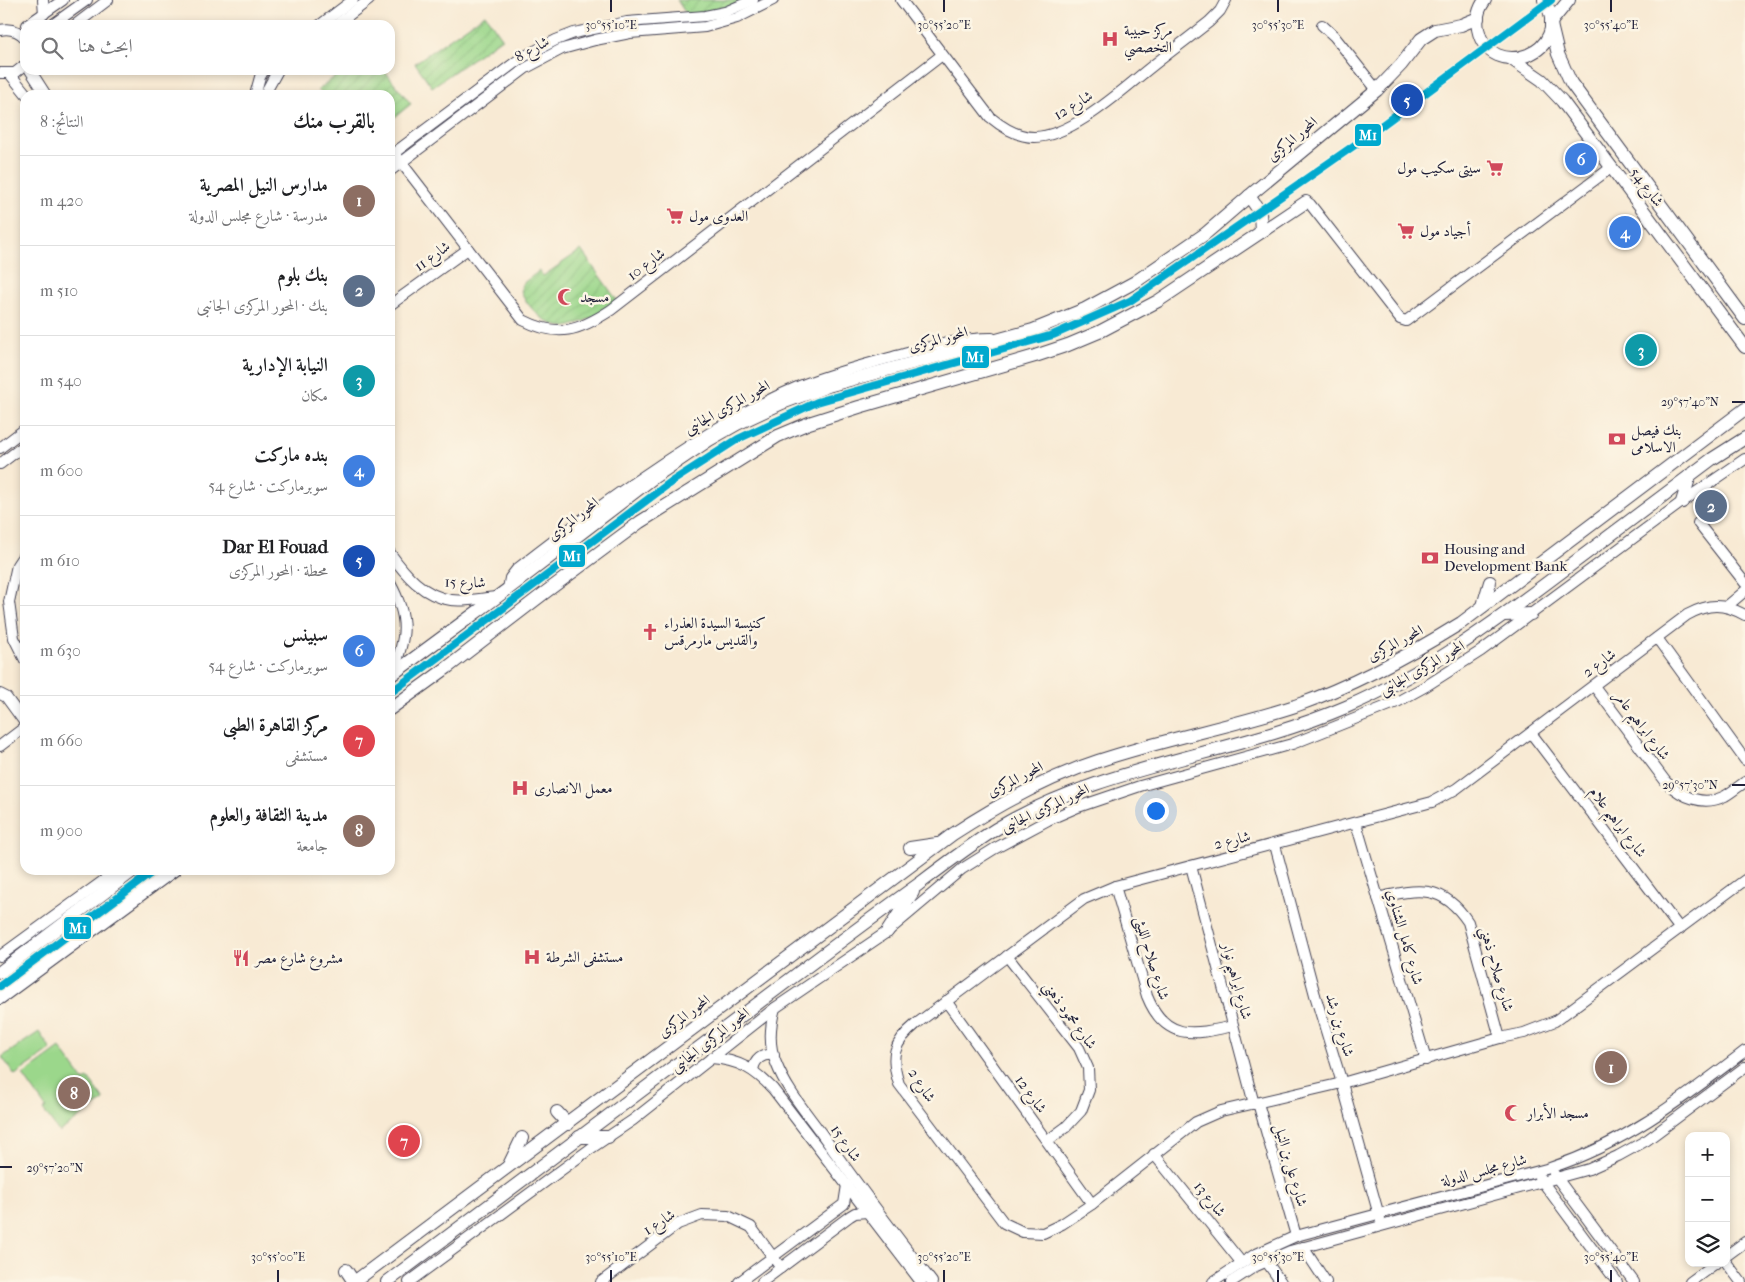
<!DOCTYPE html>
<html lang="ar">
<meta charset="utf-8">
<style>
body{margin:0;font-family:"IM FELL French Canon",Amiri,serif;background:#f2f2f2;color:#202124;direction:rtl}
.controls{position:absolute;right:15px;bottom:15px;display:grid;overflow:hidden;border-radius:10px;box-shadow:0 2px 8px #0003}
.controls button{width:45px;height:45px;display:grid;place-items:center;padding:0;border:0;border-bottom:1px solid #e0e0e0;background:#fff;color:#202124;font:25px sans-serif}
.you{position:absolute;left:1155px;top:810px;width:18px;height:18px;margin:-12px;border:4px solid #fff;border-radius:50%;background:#1a73e8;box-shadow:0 0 0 8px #1a73e833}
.badge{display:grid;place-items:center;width:32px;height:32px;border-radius:50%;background:#111827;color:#fff;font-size:16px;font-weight:700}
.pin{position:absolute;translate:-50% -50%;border:2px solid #fff;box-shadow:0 1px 5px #0006}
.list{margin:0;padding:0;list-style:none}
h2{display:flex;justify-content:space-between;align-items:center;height:65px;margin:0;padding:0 20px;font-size:21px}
h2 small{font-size:16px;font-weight:400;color:#757577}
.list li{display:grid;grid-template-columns:32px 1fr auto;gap:15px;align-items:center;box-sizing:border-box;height:90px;padding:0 20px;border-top:1px solid #e0e0e0}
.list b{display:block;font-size:19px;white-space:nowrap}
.list p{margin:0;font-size:16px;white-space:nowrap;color:#757577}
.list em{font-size:16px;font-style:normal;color:#757577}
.icon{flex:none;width:28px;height:28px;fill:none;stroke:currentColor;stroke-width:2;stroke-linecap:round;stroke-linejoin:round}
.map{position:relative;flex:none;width:1745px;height:1282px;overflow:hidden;direction:ltr}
.search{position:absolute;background:#fff;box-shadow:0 2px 8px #0003;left:20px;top:20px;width:375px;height:55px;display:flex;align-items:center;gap:12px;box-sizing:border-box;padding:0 18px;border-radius:15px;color:#757577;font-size:19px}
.panel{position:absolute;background:#fff;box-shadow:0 2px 8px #0003;left:20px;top:90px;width:375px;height:785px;border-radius:15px;direction:rtl}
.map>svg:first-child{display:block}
</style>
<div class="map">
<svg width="1745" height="1282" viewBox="0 0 1745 1282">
<defs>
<pattern id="garden-furrows" width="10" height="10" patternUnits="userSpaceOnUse" patternTransform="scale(1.25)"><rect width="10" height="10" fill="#9bd78b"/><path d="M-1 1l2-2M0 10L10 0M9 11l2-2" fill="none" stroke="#85b879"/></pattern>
</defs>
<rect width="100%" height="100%" fill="#fcf5e5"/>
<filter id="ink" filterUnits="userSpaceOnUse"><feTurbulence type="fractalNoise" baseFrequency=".02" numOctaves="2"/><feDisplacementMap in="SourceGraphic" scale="10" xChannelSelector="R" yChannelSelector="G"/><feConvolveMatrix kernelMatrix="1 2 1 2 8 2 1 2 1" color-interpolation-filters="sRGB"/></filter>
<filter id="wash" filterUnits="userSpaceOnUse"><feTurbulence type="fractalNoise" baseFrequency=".0096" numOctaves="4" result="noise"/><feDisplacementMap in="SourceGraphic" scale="20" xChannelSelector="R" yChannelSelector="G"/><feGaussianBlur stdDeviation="1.12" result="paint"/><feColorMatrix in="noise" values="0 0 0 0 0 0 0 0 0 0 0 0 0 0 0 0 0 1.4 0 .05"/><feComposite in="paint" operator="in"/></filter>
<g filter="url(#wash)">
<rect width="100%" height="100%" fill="#f8ead4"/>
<!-- park -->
<g fill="#9bd78b" stroke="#5e7c63">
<polygon points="39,1032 51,1050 15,1075 2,1057"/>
<polygon points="60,1048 84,1081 88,1078 104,1100 59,1132 43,1110 46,1108 23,1075"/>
</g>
<!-- garden -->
<g fill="url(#garden-furrows)" stroke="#5e7c63">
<polygon points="677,0 754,0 688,17"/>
<polygon points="485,14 502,38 432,87 415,63"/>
<polygon points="343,70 384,70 411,104 390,121 390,95 323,95 318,90"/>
<path d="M581,250L619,303C610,309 575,327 565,327C551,327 537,315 529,305C524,299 519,292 522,284L539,271L543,276Z"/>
</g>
</g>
<g filter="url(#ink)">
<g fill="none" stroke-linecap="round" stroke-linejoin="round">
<!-- minor casing -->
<g stroke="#424052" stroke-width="12">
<g id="minor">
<polyline points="43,0 44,14"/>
<path d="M901,0L990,117C1002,127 1017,137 1034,137C1072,137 1122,90 1151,67C1170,52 1190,37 1209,22L1220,11L1226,0"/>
<polyline points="27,25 63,0"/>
<polyline points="52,25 87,0"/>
<polyline points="75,25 108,0"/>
<polyline points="320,25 353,0"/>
<polyline points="336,25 369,0"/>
<polyline points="1322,25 1334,36 1377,90"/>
<path d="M0,30C10,28 18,30 25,38"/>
<polyline points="30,70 46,95"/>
<polyline points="0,73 15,73 25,65"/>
<polyline points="10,74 27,95"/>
<polyline points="255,95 260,77 264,70"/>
<polyline points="266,95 267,90 278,70"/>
<path d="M394,153L523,320C558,338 579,331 611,310L942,55"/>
<polyline points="390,156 521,58 556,40 574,33 627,22 705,16 725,12 753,0"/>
<polyline points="390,171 526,68 562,49 595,40 630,33 705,27 737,18 773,0"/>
<polyline points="1306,202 1310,204 1400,319 1406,321 1612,167"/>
<polyline points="390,305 468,249"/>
<polyline points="0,448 25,429"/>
<polyline points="0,464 25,445"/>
<polyline points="1698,523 1745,583"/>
<polyline points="25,553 17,565 9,602 14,638 25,660"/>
<path d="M390,553C405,574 423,596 451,600C466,602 482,598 498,597"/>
<path d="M390,583C410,619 406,638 392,675"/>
<path d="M508,589L510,578L517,569C572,526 629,484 689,446C723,424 757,404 795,388C825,375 857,367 889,358C923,349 956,338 992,338"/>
<polyline points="1726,607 1745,591"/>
<path d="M1745,615C1723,603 1709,603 1687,615L1456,789L1432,802L1115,886L1084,899L916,1024C893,1043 890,1056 899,1084L1004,1223L1023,1232L1043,1233L1062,1224L1092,1204L1186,1130L1196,1122L1221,1111L1342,1083L1500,1038L1524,1033L1555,1021L1745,880"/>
<polyline points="1657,638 1745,760"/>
<path d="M1594,686L1666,782C1682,797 1703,807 1725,796C1732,792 1739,786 1745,782"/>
<polyline points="0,694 6,697 25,723"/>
<polyline points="1531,733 1680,929"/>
<polyline points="0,746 25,727"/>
<polyline points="1356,823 1426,1060"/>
<polyline points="1275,845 1315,995 1342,1083 1380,1219"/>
<polyline points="1191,866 1254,1104"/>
<path d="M1115,886L1147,996C1165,1041 1193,1035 1233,1026"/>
<path d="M1378,898C1418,888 1443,884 1468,922L1500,1038"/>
<polyline points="0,956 118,870"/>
<polyline points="1007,956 1079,1048 1088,1068 1089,1090 1081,1111 1066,1127 1047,1141"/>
<polyline points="946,1001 1092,1204"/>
<path d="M775,1008C770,1026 768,1045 776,1063C786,1089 805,1111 821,1133C857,1184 894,1233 932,1282"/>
<path d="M711,1058C739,1060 754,1069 773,1089L921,1282"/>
<path d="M753,1071C754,1060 762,1053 774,1055"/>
<polyline points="1258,1103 1296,1236"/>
<polyline points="1154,1154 1241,1262"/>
<polyline points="1554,1174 1634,1282"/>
<polyline points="1539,1177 1617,1282"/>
<polyline points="1303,1247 1326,1282"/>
<polyline points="1726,1256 1745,1242"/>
<polyline points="1266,1261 1281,1282"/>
<polyline points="1726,1262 1741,1282"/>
<polyline points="409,1282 590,1149 633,1120 775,1008 887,932 962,869 994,849 1048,820 1078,807 1140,786 1292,744 1397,702 1426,686 1481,651 1682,502 1745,459"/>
<polyline points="601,1282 678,1224 702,1215 728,1216 751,1227 781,1268"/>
<polyline points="739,1282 844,1204 847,1185"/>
<polyline points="762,1282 850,1216 855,1213 867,1212"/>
<path d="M1213,1282L1254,1255L1296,1236L1550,1168C1626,1143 1682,1099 1745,1051"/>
<polyline points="1231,1282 1254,1267 1290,1251 1589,1169 1618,1156 1647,1140 1745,1067"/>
<polyline points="1690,1282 1716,1263"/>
</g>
</g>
<!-- major casing -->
<g stroke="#424052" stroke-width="14">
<g id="major">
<path d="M1485,0C1479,8 1476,19 1478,29C1489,84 1577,53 1544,0"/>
<polyline points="1551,22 1569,0"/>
<polyline points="1551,25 1558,54 1571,83 1745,319"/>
<polyline points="1510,58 1542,80 1562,101 1745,347"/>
<polyline points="1249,196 1260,212 1261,232"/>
<polyline points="1682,502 1690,475"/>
<polyline points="1483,606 1490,582"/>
<polyline points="1504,615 1531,614"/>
<polyline points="390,676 508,589 653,478 709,440 737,424 782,403 828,386 1033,330 1085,309 1135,282 1205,234 1255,191 1377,90 1401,65 1421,39 1435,30 1461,25 1478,18"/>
<polyline points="390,709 448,667 543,594 640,522 778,436 809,423 859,407 1035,356 1068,345 1099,332 1158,301 1306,202"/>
<polyline points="910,848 937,844"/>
<polyline points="887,932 913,892"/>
<polyline points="0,972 134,870"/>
<polyline points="0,998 174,870"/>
<polyline points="557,1112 568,1124"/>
<polyline points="579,1137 608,1137"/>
<polyline points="509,1165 522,1138"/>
<polyline points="346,1270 354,1282"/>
<path d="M354,1282L953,834C999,804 1046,778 1098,761C1163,739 1231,727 1295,706C1354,685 1408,656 1461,623L1745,409"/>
<path d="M387,1282C516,1185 644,1089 773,992C821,956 870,919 919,884C944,865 969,846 996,829C1104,764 1232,756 1346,707C1426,673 1491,625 1560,573C1610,535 1661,497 1712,459L1745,438"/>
</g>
</g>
<!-- minor -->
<use href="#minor" stroke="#fff" stroke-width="10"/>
<!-- major -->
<use href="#major" stroke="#fff" stroke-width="12"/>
<!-- metro-1 casing -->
<g stroke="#fcf5e5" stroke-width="11">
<g id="metro-1">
<polyline points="390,693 671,482 738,439 817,402 1053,335 1130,301 1362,140 1551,0"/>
<polyline points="0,986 155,870"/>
</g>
</g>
<!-- metro-1 -->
<use href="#metro-1" stroke="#00a9ce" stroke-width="8"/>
</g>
</g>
<!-- ticks -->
<path fill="none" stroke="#22223b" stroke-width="2" d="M611,0V12M944,0V12M1278,0V12M1611,0V12M1732,402H1745M1732,785H1745M0,1167H12M278,1270V1282M611,1270V1282M944,1270V1282M1278,1270V1282M1611,1270V1282"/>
<!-- icons -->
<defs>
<g id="hospital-bare" transform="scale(1.35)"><path d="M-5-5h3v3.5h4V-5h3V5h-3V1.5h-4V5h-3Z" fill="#d1495b" stroke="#fcf5e5" stroke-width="2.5" paint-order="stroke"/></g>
<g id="supermarket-bare" transform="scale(1.35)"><path d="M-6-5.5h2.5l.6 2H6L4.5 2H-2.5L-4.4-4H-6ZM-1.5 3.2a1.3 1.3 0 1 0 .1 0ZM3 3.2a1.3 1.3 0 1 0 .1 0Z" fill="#d1495b" stroke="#fcf5e5" stroke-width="2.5" paint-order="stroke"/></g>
<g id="mosque-bare" transform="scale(1.35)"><path d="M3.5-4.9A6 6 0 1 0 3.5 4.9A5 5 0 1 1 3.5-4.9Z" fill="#d1495b" stroke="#fcf5e5" stroke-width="2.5" paint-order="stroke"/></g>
<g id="bank-bare" transform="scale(1.35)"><path d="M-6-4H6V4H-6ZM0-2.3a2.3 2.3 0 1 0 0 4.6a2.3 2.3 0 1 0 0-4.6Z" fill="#d1495b" stroke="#fcf5e5" stroke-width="2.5" paint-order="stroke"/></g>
<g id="church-bare" transform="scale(1.35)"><path d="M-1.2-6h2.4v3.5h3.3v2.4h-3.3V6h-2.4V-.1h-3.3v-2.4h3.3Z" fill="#d1495b" stroke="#fcf5e5" stroke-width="2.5" paint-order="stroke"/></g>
<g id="restaurant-bare" transform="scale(1.35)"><path d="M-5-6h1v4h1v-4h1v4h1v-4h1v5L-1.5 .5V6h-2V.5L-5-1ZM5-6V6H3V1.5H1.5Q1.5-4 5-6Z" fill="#d1495b" stroke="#fcf5e5" stroke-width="2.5" paint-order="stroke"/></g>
</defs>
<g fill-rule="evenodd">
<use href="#hospital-bare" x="1110" y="39"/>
<use href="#supermarket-bare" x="1495" y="168"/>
<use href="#supermarket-bare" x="675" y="216"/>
<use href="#supermarket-bare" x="1406" y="231"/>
<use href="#mosque-bare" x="566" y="297"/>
<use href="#bank-bare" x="1617" y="439"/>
<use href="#bank-bare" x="1430" y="558"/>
<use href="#church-bare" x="650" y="632"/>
<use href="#hospital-bare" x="520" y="788"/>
<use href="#hospital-bare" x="532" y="957"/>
<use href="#restaurant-bare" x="241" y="958"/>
<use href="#mosque-bare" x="1513" y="1113"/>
</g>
<g text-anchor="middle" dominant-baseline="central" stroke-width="5" stroke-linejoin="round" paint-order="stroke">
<!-- poi labels -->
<g font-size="15" fill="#22223b" stroke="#fcf5e5" text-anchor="start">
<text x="1124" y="30">مركز حبيبة<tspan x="1124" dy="17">التخصصي</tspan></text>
<text x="1481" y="168" text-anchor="end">سيتى سكيب مول</text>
<text x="689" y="216">العدوى مول</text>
<text x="1420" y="231">أجياد مول</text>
<text x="580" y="297">مسجد</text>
<text x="1631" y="430">بنك فيصل<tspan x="1631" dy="17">الاسلامى</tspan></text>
<text x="1444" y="549">Housing and<tspan x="1444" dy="17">Development Bank</tspan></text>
<text x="664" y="623">كنيسة السيدة العذراء<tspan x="664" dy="17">والقديس مارمرقس</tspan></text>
<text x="534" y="788">معمل الانصارى</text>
<text x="546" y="957">مستشفى الشرطة</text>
<text x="255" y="958">مشروع شارع مصر</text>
<text x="1527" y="1113">مسجد الأبرار</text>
</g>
<!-- street labels -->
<g font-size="15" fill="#22223b" stroke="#fcf5e5">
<text transform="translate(532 49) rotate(-30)">شارع 8</text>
<text transform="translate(1073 105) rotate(-31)">شارع 12</text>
<text transform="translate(1292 139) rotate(-40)">المحور المركزى</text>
<text transform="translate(1647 187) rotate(53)">شارع 54</text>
<text transform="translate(432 256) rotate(-36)">شارع 11</text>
<text transform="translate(646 264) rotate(-37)">شارع 10</text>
<text transform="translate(938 339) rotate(-15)">المحور المركزى</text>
<text transform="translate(727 407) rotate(-29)">المحور المركزى الجانبى</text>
<text transform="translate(573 519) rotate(-38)">المحور المركزى</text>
<text transform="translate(465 582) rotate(1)">شارع 15</text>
<text transform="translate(1395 643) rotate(-28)">المحور المركزى</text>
<text transform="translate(1599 663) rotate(-37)">شارع 2</text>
<text transform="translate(1422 668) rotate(-30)">المحور المركزى الجانبى</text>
<text transform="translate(1642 725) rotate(53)">شارع ابراهيم عامر</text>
<text transform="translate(1015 779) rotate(-27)">المحور المركزى</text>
<text transform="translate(1045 808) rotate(-25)">المحور المركزى الجانبى</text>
<text transform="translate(1618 822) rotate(53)">شارع ابراهيم علام</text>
<text transform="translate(1232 840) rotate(-14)">شارع 2</text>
<text transform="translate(1405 937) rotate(74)">شارع كامل الشناوي</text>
<text transform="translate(1152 958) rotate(73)">شارع صلاح الليثى</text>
<text transform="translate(1497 969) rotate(74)">شارع صلاح ذهني</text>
<text transform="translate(1237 981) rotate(75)">شارع ابراهيم نوار</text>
<text transform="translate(1070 1015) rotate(54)">شارع محمود ذهني</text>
<text transform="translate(684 1016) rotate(-37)">المحور المركزى</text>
<text transform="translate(1340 1025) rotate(73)">شارع بن رشد</text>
<text transform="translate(710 1040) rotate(-38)">المحور المركزى الجانبى</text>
<text transform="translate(922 1085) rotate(57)">شارع 2</text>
<text transform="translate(1031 1094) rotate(54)">شارع 12</text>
<text transform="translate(846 1143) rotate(55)">شارع 15</text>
<text transform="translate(1291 1165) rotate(74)">شارع على بن النيل</text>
<text transform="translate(1484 1170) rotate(-15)">شارع مجلس الدولة</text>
<text transform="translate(1210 1199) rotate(51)">شارع 13</text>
<text transform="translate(659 1222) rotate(-33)">شارع 1</text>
</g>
</g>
<g font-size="12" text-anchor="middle" fill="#22223b" stroke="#fcf5e5" stroke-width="5" stroke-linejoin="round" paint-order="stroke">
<text x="611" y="29">30°55'10"E</text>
<text x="944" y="29">30°55'20"E</text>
<text x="1278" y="29">30°55'30"E</text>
<text x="1611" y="29">30°55'40"E</text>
<text x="1690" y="406">29°57'40"N</text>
<text x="1690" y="789">29°57'30"N</text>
<text x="55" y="1172">29°57'20"N</text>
<text x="278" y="1261">30°55'00"E</text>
<text x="611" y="1261">30°55'10"E</text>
<text x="944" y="1261">30°55'20"E</text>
<text x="1278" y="1261">30°55'30"E</text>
<text x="1611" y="1261">30°55'40"E</text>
</g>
<g stroke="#fcf5e5" stroke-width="2">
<rect x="1354" y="123" width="28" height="24" rx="5" fill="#00a9ce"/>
<rect x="961" y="345" width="29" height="24" rx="5" fill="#00a9ce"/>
<rect x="558" y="544" width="28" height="24" rx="5" fill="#00a9ce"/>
<rect x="63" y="916" width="29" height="24" rx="5" fill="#00a9ce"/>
</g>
<g font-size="14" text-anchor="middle" font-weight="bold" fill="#fff">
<text x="1368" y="140">M1</text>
<text x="975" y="362">M1</text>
<text x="572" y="561">M1</text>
<text x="78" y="933">M1</text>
</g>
</svg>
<div class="controls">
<button>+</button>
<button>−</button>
<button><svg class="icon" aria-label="layers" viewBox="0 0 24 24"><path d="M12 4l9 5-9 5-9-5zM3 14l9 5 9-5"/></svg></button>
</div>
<div class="you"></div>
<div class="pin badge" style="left:1611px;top:1067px;background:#8d6e63">1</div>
<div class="pin badge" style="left:1711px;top:506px;background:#5c6f8a">2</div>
<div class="pin badge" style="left:1641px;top:350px;background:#0f9aa8">3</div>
<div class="pin badge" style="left:1625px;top:232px;background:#3f7fe0">4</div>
<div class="pin badge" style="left:1407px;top:100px;background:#1a4fb4">5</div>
<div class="pin badge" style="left:1581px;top:159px;background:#3f7fe0">6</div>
<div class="pin badge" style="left:404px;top:1141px;background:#e0444e">7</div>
<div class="pin badge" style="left:74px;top:1093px;background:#8d6e63">8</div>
<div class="search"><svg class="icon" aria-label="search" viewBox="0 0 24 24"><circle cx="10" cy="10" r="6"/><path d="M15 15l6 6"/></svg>ابحث هنا</div>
<section class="panel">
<h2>بالقرب منك<small>النتائج: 8</small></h2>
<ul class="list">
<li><span class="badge" style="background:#8d6e63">1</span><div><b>مدارس النيل المصرية</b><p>مدرسة · شارع مجلس الدولة</p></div><em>420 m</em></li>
<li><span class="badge" style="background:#5c6f8a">2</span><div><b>بنك بلوم</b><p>بنك · المحور المركزى الجانبى</p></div><em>510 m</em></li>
<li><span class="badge" style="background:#0f9aa8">3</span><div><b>النيابة الإدارية</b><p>مكان</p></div><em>540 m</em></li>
<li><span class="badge" style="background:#3f7fe0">4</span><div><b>بنده ماركت</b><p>سوبرماركت · شارع 54</p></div><em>600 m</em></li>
<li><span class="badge" style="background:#1a4fb4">5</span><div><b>Dar El Fouad</b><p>محطة · المحور المركزى</p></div><em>610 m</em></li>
<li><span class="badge" style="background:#3f7fe0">6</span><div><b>سبينس</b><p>سوبرماركت · شارع 54</p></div><em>630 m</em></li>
<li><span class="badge" style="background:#e0444e">7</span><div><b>مركز القاهرة الطبى</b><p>مستشفى</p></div><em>660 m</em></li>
<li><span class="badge" style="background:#8d6e63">8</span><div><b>مدينة الثقافة والعلوم</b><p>جامعة</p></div><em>900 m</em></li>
</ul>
</section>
</div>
